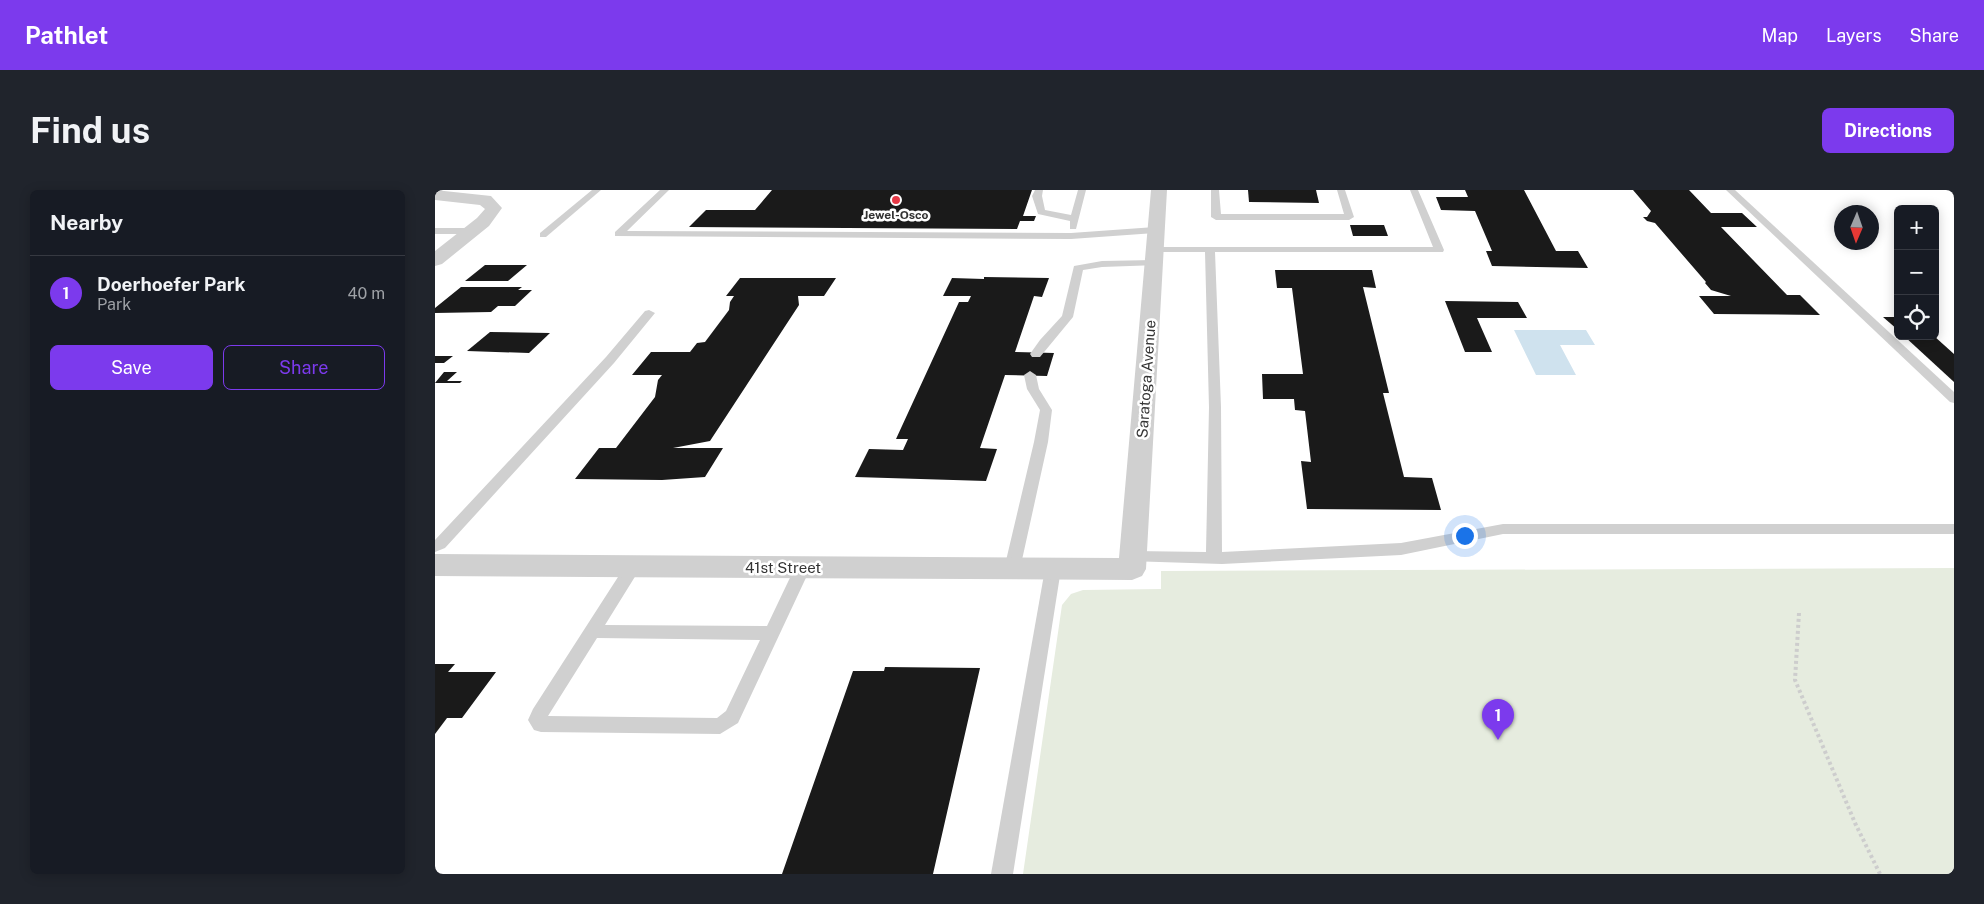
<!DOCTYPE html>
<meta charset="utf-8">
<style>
body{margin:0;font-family:"Public Sans",sans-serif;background:#20242c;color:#f1f3f6}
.controls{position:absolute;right:15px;top:15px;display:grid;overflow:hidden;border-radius:8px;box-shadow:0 2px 12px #0003}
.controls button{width:45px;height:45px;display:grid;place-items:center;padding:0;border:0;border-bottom:1px solid #363941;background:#171b24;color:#f1f3f6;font:25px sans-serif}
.compass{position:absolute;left:1399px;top:15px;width:45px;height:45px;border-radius:50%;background:#171b24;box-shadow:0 2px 12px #0003;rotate:182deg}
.you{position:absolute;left:1029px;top:345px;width:18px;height:18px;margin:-12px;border:4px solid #fff;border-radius:50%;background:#1a73e8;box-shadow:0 0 0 8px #1a73e833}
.badge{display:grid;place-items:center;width:32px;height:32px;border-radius:50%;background:#7c3aed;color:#fff;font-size:16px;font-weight:700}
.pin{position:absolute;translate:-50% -41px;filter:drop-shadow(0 1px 2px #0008)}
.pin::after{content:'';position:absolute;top:26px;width:18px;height:15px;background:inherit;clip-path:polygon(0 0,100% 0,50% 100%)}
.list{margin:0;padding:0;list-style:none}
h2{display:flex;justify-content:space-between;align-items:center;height:65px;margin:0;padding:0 20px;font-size:21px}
h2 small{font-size:16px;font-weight:400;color:#9ea1a6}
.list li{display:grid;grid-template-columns:32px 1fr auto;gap:15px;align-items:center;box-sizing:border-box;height:75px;padding:0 20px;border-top:1px solid #363941}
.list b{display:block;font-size:19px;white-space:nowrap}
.list p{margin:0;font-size:16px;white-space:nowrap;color:#9ea1a6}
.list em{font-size:16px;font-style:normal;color:#9ea1a6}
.actions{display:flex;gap:10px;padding:15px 20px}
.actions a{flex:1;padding:11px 0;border:1px solid #7c3aed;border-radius:8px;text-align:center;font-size:18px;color:#7c3aed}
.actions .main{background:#7c3aed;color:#fff}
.icon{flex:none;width:28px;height:28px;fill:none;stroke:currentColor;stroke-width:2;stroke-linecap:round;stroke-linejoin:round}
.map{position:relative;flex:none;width:1519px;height:684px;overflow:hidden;border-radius:8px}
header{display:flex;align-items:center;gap:30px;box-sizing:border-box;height:70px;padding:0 25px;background:#7c3aed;color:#fff}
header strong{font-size:24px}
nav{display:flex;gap:28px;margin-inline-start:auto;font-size:18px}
.intro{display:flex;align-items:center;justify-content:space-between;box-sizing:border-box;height:120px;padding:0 30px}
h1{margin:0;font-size:35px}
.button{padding:12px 22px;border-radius:8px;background:#7c3aed;color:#fff;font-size:18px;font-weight:700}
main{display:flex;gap:30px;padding:0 30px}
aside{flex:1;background:#171b24;border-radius:8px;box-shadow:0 2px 12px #0003}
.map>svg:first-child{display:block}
</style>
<header>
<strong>Pathlet</strong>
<nav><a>Map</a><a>Layers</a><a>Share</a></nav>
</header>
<div class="intro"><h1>Find us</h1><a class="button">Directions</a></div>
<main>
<aside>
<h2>Nearby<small></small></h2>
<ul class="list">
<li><span class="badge">1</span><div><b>Doerhoefer Park</b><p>Park</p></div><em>40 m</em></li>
</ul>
<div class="actions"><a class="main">Save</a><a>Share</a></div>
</aside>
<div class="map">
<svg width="1519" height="684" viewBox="0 0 1519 684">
<rect width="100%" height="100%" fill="#fff"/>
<!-- green -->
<polygon fill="#e6ecdf" points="1519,378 1519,684 588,684 627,415 636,404 648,400 726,399 726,381"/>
<!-- water -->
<polygon fill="#cfe2ee" points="1079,140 1151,140 1160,155 1125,155 1141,185 1101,185"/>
<!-- building -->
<g fill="#1a1a1a">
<polygon points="337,0 597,0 588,26 601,26 599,31 585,31 582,39 254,37 271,20 320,20"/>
<polygon points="813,0 881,0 884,13 814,12"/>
<polygon points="1030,0 1089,0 1121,61 1143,61 1153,78 1057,76 1051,61 1057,61 1040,21 1006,20 1001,7 1033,7"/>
<polygon points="1198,0 1254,0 1276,23 1307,23 1322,37 1286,37 1352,105 1365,105 1385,125 1279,124 1264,106 1296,106 1276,100 1270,93 1271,92 1220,33 1212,31 1208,27 1212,27 1216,21"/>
<polygon points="915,35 949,35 953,46 918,46"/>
<polygon points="50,75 92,75 73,91 30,91"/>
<polygon points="840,80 937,80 941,98 928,97 954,203 948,203 969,287 997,288 1006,320 872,319 866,271 876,272 870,221 860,220 859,209 828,209 827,184 868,184 857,98 842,98"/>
<polygon points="549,87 614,88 607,107 599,106 580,162 619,163 612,186 570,185 545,258 562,259 551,291 420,287 434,259 468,260 473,249 461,249 524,112 533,112 536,106 508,106 517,88 549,89"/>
<polygon points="305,88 401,88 389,106 363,106 364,115 275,251 238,258 288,258 270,287 227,290 140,289 164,258 181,258 220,207 223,190 227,185 197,185 216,162 255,162 262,153 270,152 294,120 295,112 299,106 291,106"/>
<polygon points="26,97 87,97 83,100 97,100 80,116 63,116 56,122 0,123 0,118"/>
<polygon points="1010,111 1083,112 1092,128 1042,128 1057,162 1030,162"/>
<polygon points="1448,127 1463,127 1463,140"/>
<polygon points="55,142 115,143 94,163 32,161"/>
<polygon points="1469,146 1499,146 1519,164 1519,192"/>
<polygon points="0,166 18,166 9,173 0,173"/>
<polygon points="9,182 22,182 12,191 27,191 25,193 0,193"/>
<polygon points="0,474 20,474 13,482 61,482 27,528 12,528 0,544"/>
<polygon points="450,477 545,478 498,684 347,684 418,481 449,481"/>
</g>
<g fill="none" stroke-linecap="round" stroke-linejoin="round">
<!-- path -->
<polyline stroke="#cdcdcd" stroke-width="4" stroke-dasharray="3 3" stroke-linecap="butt" points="1364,423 1360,490 1420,633 1445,684"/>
<!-- service -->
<g fill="#d0d0d0" fill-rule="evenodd">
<polygon points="157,0 166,0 111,47 105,47 105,43"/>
<polygon points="225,0 234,0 192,41 636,43 720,37 725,40 720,43 636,49 180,46 180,42"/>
<polygon points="600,0 608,0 607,6 610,20 636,25 643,0 651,0 641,39 635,39 635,31 603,24 597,6"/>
<polygon points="776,0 784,0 786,24 909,24 902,0 910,0 919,27 914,30 781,30 776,27"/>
<polygon points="975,0 983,0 1009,60 1008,62 780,62 786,217 787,362 966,353 1068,334 1519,334 1519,344 1068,344 966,365 787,374 693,371 690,367 693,363 698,361 771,362 774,217 770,62 721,62 716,59 717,57 998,57"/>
<polygon points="1291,0 1300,0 1519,202 1519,213 1515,212"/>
<polygon points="0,38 37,38 42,41 37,44 0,44"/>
<polygon points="719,70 724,73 723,75 667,77 648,80 638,127 605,167 597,167 595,164 605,150 627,126 639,76 667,71"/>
<polygon points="214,120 220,123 179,173 10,358 0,362 0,350 171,167 210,121"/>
<polygon points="595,181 601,185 604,199 617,220 613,252 585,379 583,383 577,385 571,383 569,379 599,252 605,220 592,199 589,185"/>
<path d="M198,371L204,373L206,377L170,435L332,436L362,373L368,371L374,373L376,377L303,533L285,544L106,542L99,540L93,530L98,519L192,373ZM162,448L325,450L291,521L282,528L113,526Z"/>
<polygon points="618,373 624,375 626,379 578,684 556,684 610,379 612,375"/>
</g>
<!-- minor -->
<g fill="#d0d0d0" fill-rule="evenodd">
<polygon points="0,0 56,6 67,18 54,36 7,74 0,76 0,61 42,28 50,19 45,15 0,10"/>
<polygon points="716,0 732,0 711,379 707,386 697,390 0,386 0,364 684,368"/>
</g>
</g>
<!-- markers -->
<circle fill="#e63946" stroke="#fff" stroke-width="2" cx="461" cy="10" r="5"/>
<g text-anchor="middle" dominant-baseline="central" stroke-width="5" stroke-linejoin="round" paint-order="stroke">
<!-- far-poi labels -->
<g font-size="12" font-weight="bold" fill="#333" stroke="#fff">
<text x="461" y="25">Jewel-Osco</text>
</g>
<!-- street labels -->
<g font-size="15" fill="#333" stroke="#fff">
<text transform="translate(711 189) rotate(-86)">Saratoga Avenue</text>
<text x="348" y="377">41st Street</text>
</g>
</g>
</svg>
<div class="controls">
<button>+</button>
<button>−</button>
<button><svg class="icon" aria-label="locate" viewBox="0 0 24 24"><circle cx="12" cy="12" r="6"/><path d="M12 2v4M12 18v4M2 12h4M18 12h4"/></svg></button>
</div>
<svg class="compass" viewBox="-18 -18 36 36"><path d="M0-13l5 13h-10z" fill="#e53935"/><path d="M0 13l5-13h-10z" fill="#9ea1a6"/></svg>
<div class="you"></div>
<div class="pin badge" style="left:1063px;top:550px">1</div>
</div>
</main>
